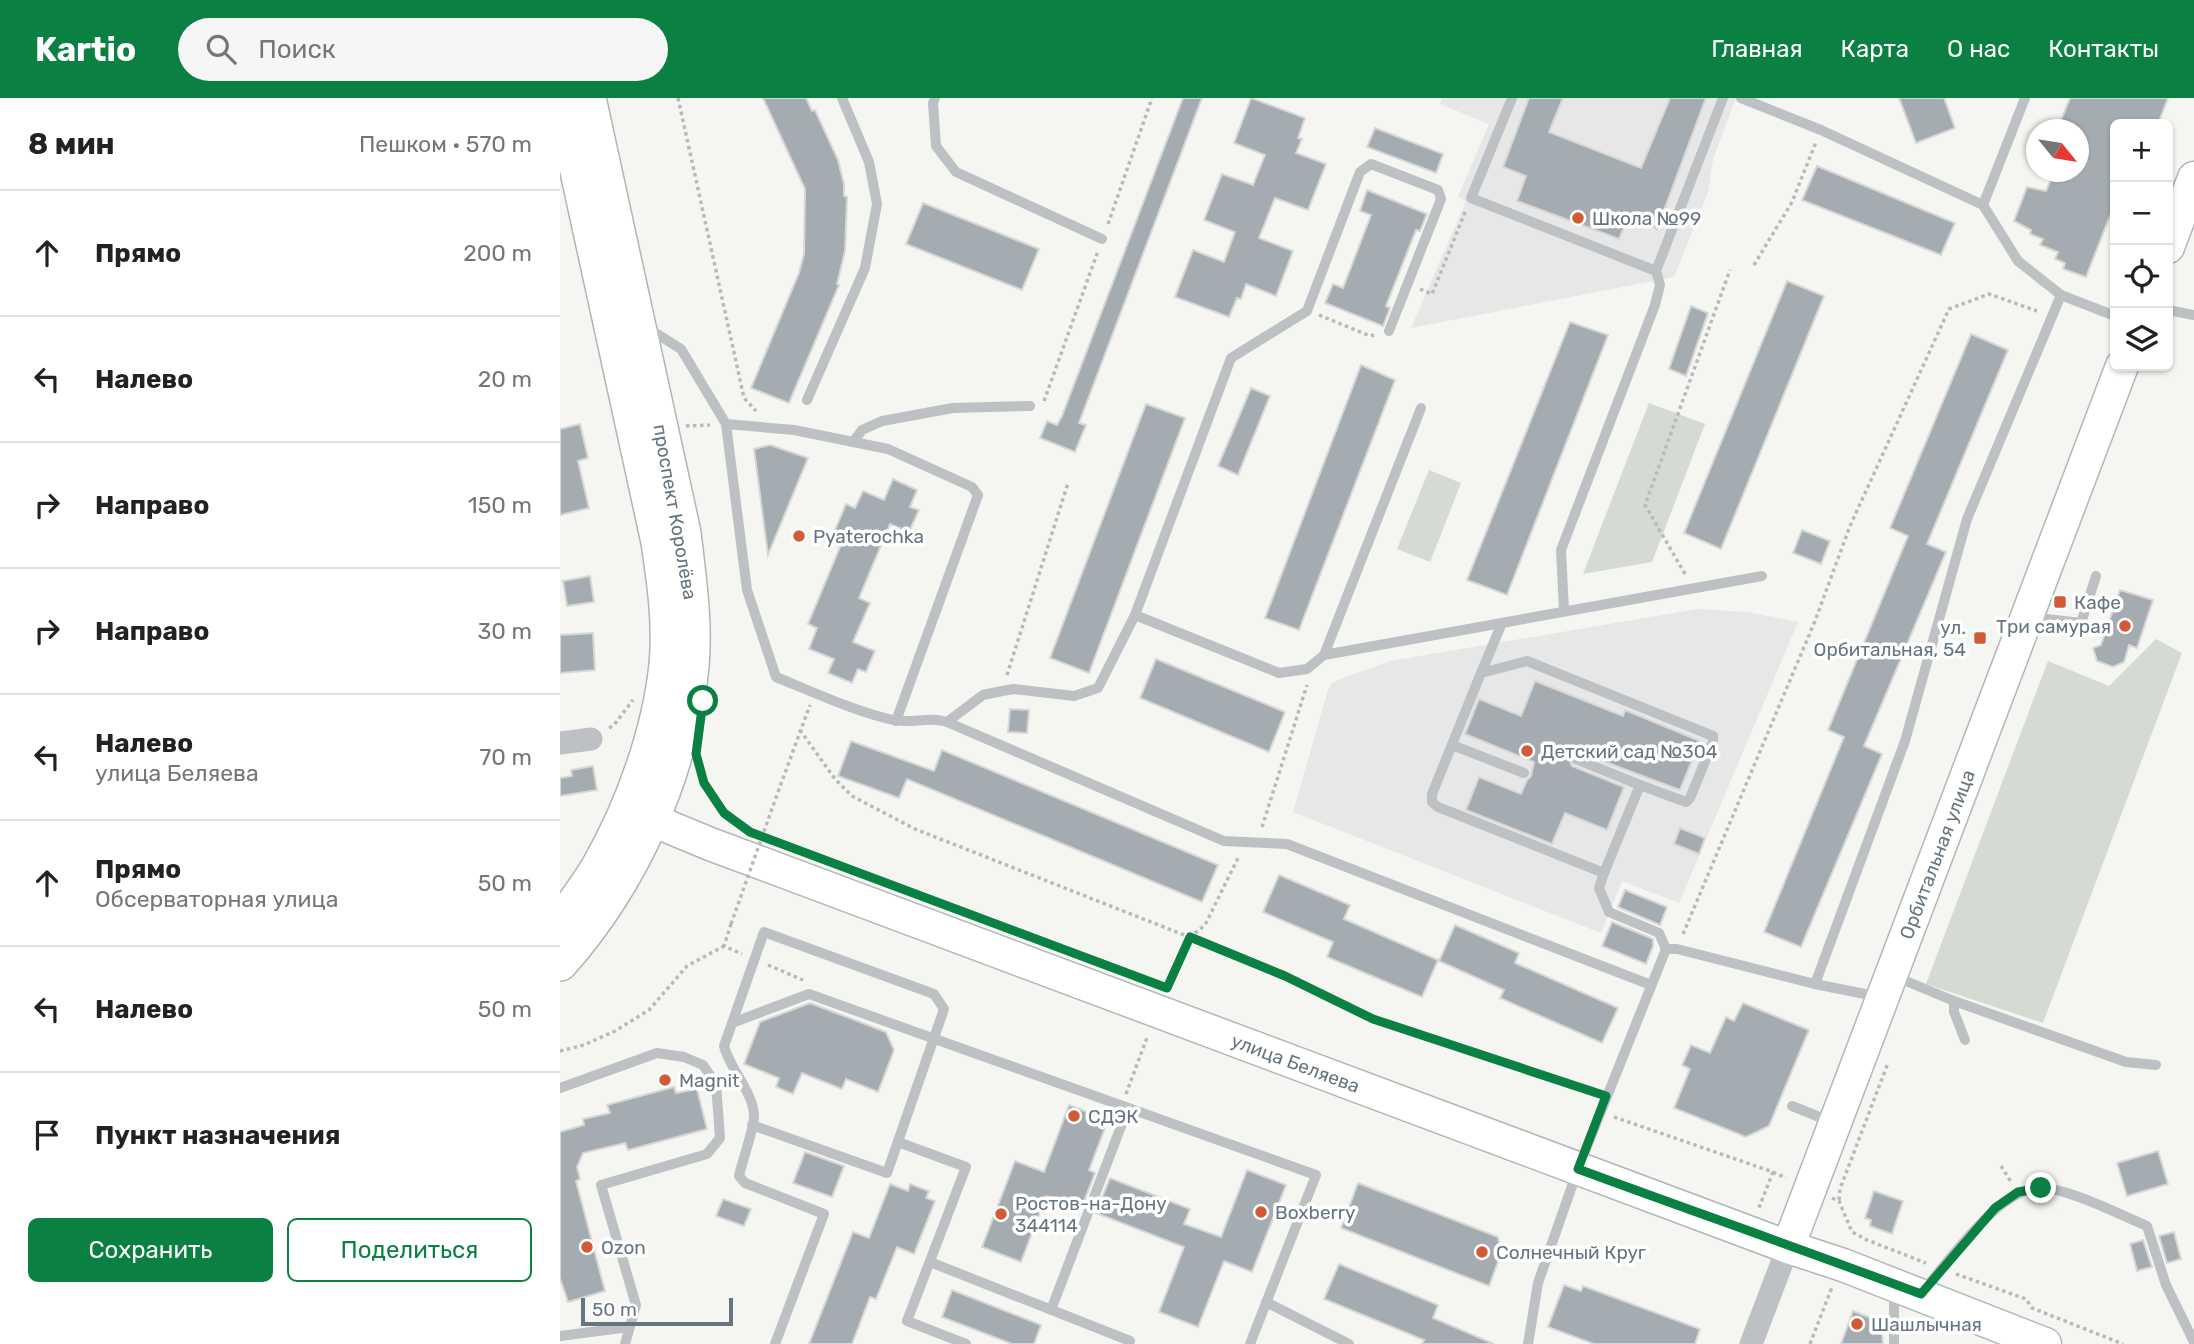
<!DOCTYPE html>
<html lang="ru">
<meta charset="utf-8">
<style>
body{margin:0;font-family:Rubik,sans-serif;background:#f6f6f6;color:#222}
.controls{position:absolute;right:21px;top:21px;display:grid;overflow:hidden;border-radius:10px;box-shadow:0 2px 5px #0004}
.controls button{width:63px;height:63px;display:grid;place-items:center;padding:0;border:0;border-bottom:2px solid #e0e0e0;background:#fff;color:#222;font:35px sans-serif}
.compass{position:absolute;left:1466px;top:21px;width:63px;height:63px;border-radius:50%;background:#fff;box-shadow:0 2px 5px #0004;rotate:120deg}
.scale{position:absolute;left:21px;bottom:18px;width:152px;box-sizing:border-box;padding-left:7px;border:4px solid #677580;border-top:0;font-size:19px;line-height:24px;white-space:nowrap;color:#677580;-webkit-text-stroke:5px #fff;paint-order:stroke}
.stop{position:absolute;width:21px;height:21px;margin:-16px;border:5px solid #0b8043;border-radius:50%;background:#fff}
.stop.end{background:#0b8043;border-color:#fff;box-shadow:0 2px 7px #0008}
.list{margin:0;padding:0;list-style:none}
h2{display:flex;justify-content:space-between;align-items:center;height:91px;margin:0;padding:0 28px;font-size:30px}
h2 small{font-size:23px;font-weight:400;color:#767676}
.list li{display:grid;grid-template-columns:46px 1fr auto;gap:21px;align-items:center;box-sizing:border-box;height:126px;padding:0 28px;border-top:2px solid #e0e0e0}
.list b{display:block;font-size:26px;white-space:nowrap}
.list p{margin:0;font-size:23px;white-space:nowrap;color:#767676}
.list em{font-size:23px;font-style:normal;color:#767676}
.actions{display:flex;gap:14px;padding:21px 28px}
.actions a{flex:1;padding:16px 0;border:2px solid #0b8043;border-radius:10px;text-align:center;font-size:24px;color:#0b8043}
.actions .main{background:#0b8043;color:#fff}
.icon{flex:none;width:38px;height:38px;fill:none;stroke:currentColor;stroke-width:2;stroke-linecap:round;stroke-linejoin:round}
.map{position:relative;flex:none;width:1634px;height:1246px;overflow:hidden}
header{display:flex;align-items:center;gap:42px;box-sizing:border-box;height:98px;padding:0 35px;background:#0b8043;color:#fff}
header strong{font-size:33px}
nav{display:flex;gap:38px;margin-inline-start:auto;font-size:24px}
.search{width:490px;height:63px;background:#f6f6f6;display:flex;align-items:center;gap:18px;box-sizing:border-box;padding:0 24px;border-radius:38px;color:#767676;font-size:26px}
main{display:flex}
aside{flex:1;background:#fff}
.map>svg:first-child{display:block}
</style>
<header>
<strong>Kartio</strong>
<div class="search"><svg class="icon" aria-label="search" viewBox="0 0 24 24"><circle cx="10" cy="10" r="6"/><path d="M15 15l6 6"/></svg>Поиск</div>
<nav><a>Главная</a><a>Карта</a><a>О нас</a><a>Контакты</a></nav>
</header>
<main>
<aside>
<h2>8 мин<small>Пешком · 570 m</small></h2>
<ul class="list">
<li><svg class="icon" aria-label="ahead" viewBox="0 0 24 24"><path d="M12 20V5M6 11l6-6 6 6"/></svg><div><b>Прямо</b></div><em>200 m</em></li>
<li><svg class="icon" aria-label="left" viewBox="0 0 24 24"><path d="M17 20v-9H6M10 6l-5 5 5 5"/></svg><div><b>Налево</b></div><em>20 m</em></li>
<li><svg class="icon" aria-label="right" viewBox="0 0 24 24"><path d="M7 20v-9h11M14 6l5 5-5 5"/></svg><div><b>Направо</b></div><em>150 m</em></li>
<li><svg class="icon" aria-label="right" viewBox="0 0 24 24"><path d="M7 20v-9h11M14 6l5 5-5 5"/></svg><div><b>Направо</b></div><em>30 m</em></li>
<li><svg class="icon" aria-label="left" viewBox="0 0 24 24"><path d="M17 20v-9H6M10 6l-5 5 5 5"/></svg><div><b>Налево</b><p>улица Беляева</p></div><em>70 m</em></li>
<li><svg class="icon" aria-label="ahead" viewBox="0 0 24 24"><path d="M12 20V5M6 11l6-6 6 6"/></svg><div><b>Прямо</b><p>Обсерваторная улица</p></div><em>50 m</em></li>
<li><svg class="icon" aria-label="left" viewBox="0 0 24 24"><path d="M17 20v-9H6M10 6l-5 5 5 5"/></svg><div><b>Налево</b></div><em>50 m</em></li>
<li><svg class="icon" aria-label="arrive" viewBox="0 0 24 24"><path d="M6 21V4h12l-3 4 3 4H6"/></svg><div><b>Пункт назначения</b></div></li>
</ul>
<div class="actions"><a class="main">Сохранить</a><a>Поделиться</a></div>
</aside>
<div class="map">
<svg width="1634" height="1246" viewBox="0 0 1634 1246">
<rect width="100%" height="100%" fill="#f5f5f2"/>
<!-- built -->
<g fill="#e6e7e6">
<polygon points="882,0 1176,0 1153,61 1148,94 1114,179 851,230 906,103 898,99 929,26 880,6"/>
<polygon points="1138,511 1187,514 1238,524 1119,805 1062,783 1041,835 733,714 768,592 771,586 778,582 830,563"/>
</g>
<!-- green -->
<g fill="#d5dad2">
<polygon points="1089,305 1145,326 1092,464 1023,476"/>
<polygon points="869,372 901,385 870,464 837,451"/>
<polygon points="1596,541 1622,555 1483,925 1366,886 1488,563 1549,588"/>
</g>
<!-- building -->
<g fill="#a5acb1" stroke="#d7d7d5" stroke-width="2">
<polygon points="203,0 246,0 252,13 255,12 278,62 284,86 284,98 287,99 285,153 277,186 279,187 229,305 191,290 239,175 244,156 245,91"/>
<polygon points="623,0 642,0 519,325 526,327 515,354 480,340 487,323 497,327 502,318"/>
<polygon points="691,0 745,20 738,40 742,41 736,55 766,66 748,112 715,100 699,140 733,153 716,198 686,186 681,201 677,200 669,219 615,199 633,152 664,164 675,134 644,122 662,76 693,87 705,57 674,45"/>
<polygon points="969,0 1003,0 989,34 1081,70 1110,0 1146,0 1097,131 1068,120 1059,141 957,103 966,78 943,69"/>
<polygon points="1339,0 1384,0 1395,30 1356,45"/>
<polygon points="1510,0 1608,0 1598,26 1555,26 1555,105 1526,179 1503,171 1505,165 1495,161 1498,154 1480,147 1483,141 1470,136 1471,132 1454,123 1467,89 1486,93 1494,74 1518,74 1518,32 1497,32"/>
<polygon points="815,30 883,56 876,75 807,49"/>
<polygon points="1257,68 1395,125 1381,157 1242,102"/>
<polygon points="807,92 867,116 860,133 856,132 826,208 830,210 823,228 765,205 773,186 783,190 811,117 800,113"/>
<polygon points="363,105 479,151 462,192 346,146"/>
<polygon points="1227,183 1264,198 1161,451 1124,435"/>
<polygon points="1131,208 1148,215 1126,278 1109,271"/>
<polygon points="1010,224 1048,237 947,497 907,482"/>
<polygon points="1411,236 1448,252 1367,446 1386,454 1304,648 1322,656 1241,849 1204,834 1284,639 1268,632 1348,438 1330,430"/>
<polygon points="801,267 835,282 739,532 705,520"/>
<polygon points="691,290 710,298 678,377 658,368"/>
<polygon points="586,306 625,320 529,575 490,560"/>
<polygon points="20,326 28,360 18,363 29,410 0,417 0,331"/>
<polygon points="210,347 248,360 208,457 194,351"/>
<polygon points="333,381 357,392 350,409 359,412 349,434 330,426 299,500 310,505 293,544 315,553 306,574 298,571 292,585 268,575 274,561 249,551 257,530 248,526 280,449 270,444 286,406 295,410 303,393 324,402"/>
<polygon points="1242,432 1270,443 1261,466 1233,455"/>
<polygon points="30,478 34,504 7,508 3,483"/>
<polygon points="1560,492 1593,502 1577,550 1569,547 1564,564 1553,569 1537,563 1533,550 1541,547"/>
<polygon points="33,535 35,572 0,575 0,537"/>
<polygon points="596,561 725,614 709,654 580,600"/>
<polygon points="975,583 1063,618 1065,612 1140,643 1120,692 1016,653 1009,659 1012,668 1064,689 1047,732 1005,715 992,746 906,712 919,679 961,696 967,682 971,678 974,664 905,636 919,601 961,618"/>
<polygon points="450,611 469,612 467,635 448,634"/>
<polygon points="291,643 374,673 382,652 658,767 642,804 347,681 339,700 278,678"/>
<polygon points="33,668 37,692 0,698 0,680 12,678 11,672"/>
<polygon points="1120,730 1145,740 1139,756 1114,746"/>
<polygon points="719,777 790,807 784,821 878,862 862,899 767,859 773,844 703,814"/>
<polygon points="1065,792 1107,809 1100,827 1058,809"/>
<polygon points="1052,824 1093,841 1093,848 1086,866 1042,848"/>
<polygon points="895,827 959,855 955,865 1058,910 1042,945 940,900 944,892 879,863"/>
<polygon points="250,905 326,934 334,952 318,994 286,981 282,991 242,975 233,996 216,989 219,980 184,966 200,924"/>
<polygon points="1183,905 1249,932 1209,1028 1186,1039 1114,1010 1130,971 1122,967 1131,947 1150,955 1166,919 1174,923"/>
<polygon points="114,989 116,995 137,991 147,1031 68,1052 65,1045 23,1055 17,1069 20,1081 16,1083 45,1193 8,1204 0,1180 0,1034 24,1027 23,1021 50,1015 47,1007"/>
<polygon points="509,1007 548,1022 529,1072 535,1075 521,1111 486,1098 461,1164 422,1149 455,1063 484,1074"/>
<polygon points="1598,1053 1608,1086 1567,1098 1557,1065"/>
<polygon points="245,1054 284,1068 272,1099 233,1085"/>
<polygon points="687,1072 726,1087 692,1174 664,1163 638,1229 599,1214 624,1149 536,1115 550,1080 630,1111 624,1126 661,1139"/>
<polygon points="798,1085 938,1139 941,1156 929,1188 781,1130"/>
<polygon points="330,1086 348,1093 350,1086 369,1093 366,1100 375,1103 354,1156 337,1149 316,1201 310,1199 292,1246 249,1246 293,1134 309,1140"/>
<polygon points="1314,1093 1343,1103 1332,1136 1310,1128 1311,1122 1305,1120"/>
<polygon points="163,1101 191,1111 184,1128 156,1118"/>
<polygon points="1614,1134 1621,1161 1607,1165 1599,1138"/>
<polygon points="1583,1142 1592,1169 1577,1173 1570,1146"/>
<polygon points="779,1166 878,1207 873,1220 934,1246 862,1246 864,1242 764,1201"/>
<polygon points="1004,1187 1021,1193 1023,1188 1140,1231 1135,1246 1034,1246 988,1229"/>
<polygon points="392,1192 481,1227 474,1246 452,1246 382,1219"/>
<polygon points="1293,1213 1321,1224 1323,1246 1281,1246"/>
</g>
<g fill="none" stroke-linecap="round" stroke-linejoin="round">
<!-- secondary casing -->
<g stroke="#b2b6ba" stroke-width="35">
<g id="secondary">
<polyline points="1608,149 1634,80"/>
<path id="s1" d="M68,712L150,746L1228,1149L1283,1167L1485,1246"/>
<path id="s2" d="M1228,1149L1562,268"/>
</g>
</g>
<!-- primary casing -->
<g stroke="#b0b5b8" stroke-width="38">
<g id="primary">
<path d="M0,826C13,807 28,788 39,769C73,710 100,634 107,567C111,526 105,485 99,444L2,0"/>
<path d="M0,865C71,785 122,675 131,568C135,523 128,479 123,435L28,0"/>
</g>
</g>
<!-- path -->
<g stroke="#b7babc" stroke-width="3.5" stroke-dasharray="3.5 3.5" stroke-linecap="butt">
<polyline points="118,0 184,300 196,313"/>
<polyline points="548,126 592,0"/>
<polyline points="1194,167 1232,104 1256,44"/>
<polyline points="860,191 872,196 906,112"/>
<polyline points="759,217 810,238 814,237"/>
<polyline points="484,303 538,153"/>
<polyline points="126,328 150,327"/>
<polyline points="1125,476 1085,407 1170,172"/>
<polyline points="447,577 508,385"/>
<polyline points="49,630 54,627 73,602"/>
<polyline points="240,632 275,681 292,698 355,731 685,861 813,921 1034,994"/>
<path d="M140,670C146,696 163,714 184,729"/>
<polyline points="218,694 250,607"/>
<polyline points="702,729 747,587"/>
<polyline points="171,826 164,848 182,856"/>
<polyline points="1123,836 1255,523 1290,428 1389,211 1429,196 1477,213"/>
<polyline points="208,867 243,882"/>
<polyline points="607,891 630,839 645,827 679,758"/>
<polyline points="0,953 24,947 55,933 89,912 127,868 164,848"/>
<polyline points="566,996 588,937"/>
<polyline points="1054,1019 1213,1074 1198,1112"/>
<polyline points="1441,1068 1451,1084"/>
<polyline points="1213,1074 1226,1080"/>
<polyline points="1272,1100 1279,1103 1292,1134 1307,1142 1366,1165"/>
<polyline points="1279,1102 1280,1091 1328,965"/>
<polyline points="1396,1176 1466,1201 1472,1210 1563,1246"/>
<polyline points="1250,1246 1272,1189"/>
</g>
<!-- service -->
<g stroke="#bdc1c4" stroke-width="10">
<polyline points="375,0 373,5 376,48 396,74 542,141"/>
<polyline points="952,0 911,100 1096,173 1163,0"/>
<polyline points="1181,0 1261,32 1423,107 1458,163 1501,197 1555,218"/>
<polyline points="1423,107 1465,0"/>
<polyline points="1608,212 1634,217"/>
<polyline points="86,239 97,236 121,251 166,326 234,332 328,351 412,389 418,397 336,623"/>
<polyline points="247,302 305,170 317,106 309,64 282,0"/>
<path d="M166,326L187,492L216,579C253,594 294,613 333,622C351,626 369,618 387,624L664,743L727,746L1091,887"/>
<polyline points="293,344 302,332 322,323 393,310 470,308"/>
<polyline points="1004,513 1001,452 1095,207 1100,187 1096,173"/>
<polyline points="575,517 719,575 747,571 764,557 1202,478"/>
<polyline points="1470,519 1521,525 1536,478"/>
<polyline points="764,557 861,310"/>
<polygon points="967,563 1153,638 1153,644 1130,700 1126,704 1080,687 1044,775 878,709 872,704 872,696 921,575"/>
<polyline points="921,575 942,525"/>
<polyline points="387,624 423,597 442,593 454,591 514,598 538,590 575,517 671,260 747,213 800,74 811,66 878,92 881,101 829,233"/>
<polyline points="892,647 964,675"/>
<polyline points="1016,661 1080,687"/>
<polyline points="1044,775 1039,790 1049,814 1099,835 1106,851"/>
<polyline points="1334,878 1394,903 1394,914 1405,942"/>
<polyline points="1320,899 1255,886 1345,643 1407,421 1501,197"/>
<polyline points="1394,903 1566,964 1596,967"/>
<polyline points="172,925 249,896 756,1077 690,1246"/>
<polyline points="0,990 97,955 124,959 143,967 156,986 160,1040 147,1056 41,1087 76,1207 65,1246"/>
<polyline points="1232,1008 1272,1024"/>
<path d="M192,1027L327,1075L384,911L374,896L204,834L164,948C170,972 194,994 194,1019C194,1030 182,1064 179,1078L185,1085L264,1116L215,1246"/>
<polyline points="338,1044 406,1069 347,1223 406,1246"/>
<polyline points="370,1164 570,1243 569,1246"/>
<polyline points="1334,1192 1334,1246"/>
<path d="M1363,1193C1389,1163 1440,1089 1481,1090C1511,1091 1558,1116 1587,1128L1606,1187L1634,1244"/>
<polyline points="706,1204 789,1246"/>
<polyline points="491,1212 568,1010"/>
<polyline points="0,1238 69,1229"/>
<polyline points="968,1246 978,1185 1018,1071 1106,851 1117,851 1255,886"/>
</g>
<!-- minor -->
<g stroke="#bdc1c4" stroke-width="23">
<polyline points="0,645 31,641"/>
<polyline points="1191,1246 1228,1149"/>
</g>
<!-- secondary -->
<use href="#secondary" stroke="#fff" stroke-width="32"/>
<!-- primary -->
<use href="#primary" stroke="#fff" stroke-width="35"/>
<!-- path-bridge -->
<polyline stroke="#b7babc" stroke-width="3.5" stroke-dasharray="3.5 3.5" stroke-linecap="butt" points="171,826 218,694"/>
</g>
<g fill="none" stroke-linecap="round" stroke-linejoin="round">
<!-- route -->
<path stroke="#0b8043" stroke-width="9" d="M143,603L136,656L144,685L164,715L190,734L607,890L630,839L725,878L813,921L1046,998L1018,1071C1132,1113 1247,1153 1361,1196L1435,1110L1458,1094L1481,1090"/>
</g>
<!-- markers -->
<g fill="#d15b37" stroke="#fff" stroke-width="2.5">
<circle cx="1018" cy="120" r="7"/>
<circle cx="239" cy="438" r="7"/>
<rect x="1493" y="497" width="14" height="14" rx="3.5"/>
<circle cx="1565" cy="528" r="7"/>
<rect x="1413" y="533" width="14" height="14" rx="3.5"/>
<circle cx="967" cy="653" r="7"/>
<circle cx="105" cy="982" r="7"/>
<circle cx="514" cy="1018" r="7"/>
<circle cx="701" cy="1114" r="7"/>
<circle cx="441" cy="1116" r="7"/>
<circle cx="27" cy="1149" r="7"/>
<circle cx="922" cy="1154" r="7"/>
<circle cx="1297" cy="1226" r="7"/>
</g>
<g text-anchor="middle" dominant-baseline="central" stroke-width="7" stroke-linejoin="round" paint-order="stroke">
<!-- poi labels -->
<g font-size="19" fill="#677580" stroke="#fff" text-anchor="start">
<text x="1032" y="120">Школа №99</text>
<text x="253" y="438">Pyaterochka</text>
<text x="1514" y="504">Кафе</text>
<text x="1551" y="528" text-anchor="end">Три самурая</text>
<text x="1406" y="529" text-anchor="end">ул.<tspan x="1406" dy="22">Орбитальная, 54</tspan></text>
<text x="981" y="653">Детский сад №304</text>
<text x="119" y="982">Magnit</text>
<text x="528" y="1018">СДЭК</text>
<text x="455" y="1105">Ростов-на-Дону<tspan x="455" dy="22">344114</tspan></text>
<text x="715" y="1114">Boxberry</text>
<text x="41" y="1149">Ozon</text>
<text x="936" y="1154">Солнечный Круг</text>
<text x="1311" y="1226">Шашлычная</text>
</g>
<!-- street labels -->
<g font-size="19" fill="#677580" stroke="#fff">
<text transform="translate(115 414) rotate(80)">проспект Королёва</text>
<text stroke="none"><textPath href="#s2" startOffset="420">Орбитальная улица</textPath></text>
<text stroke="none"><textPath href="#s1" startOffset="714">улица Беляева</textPath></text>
</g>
</g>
</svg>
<div class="controls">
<button>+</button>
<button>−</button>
<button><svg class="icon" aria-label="locate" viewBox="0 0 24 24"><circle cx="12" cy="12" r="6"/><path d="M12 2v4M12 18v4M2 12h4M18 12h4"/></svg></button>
<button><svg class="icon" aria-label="layers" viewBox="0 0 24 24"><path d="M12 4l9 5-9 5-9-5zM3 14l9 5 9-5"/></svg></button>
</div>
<svg class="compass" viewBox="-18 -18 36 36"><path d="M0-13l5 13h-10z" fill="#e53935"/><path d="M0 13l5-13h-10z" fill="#767676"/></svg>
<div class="scale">50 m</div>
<div class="stop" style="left:143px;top:603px"></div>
<div class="stop end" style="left:1481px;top:1090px"></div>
</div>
</main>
